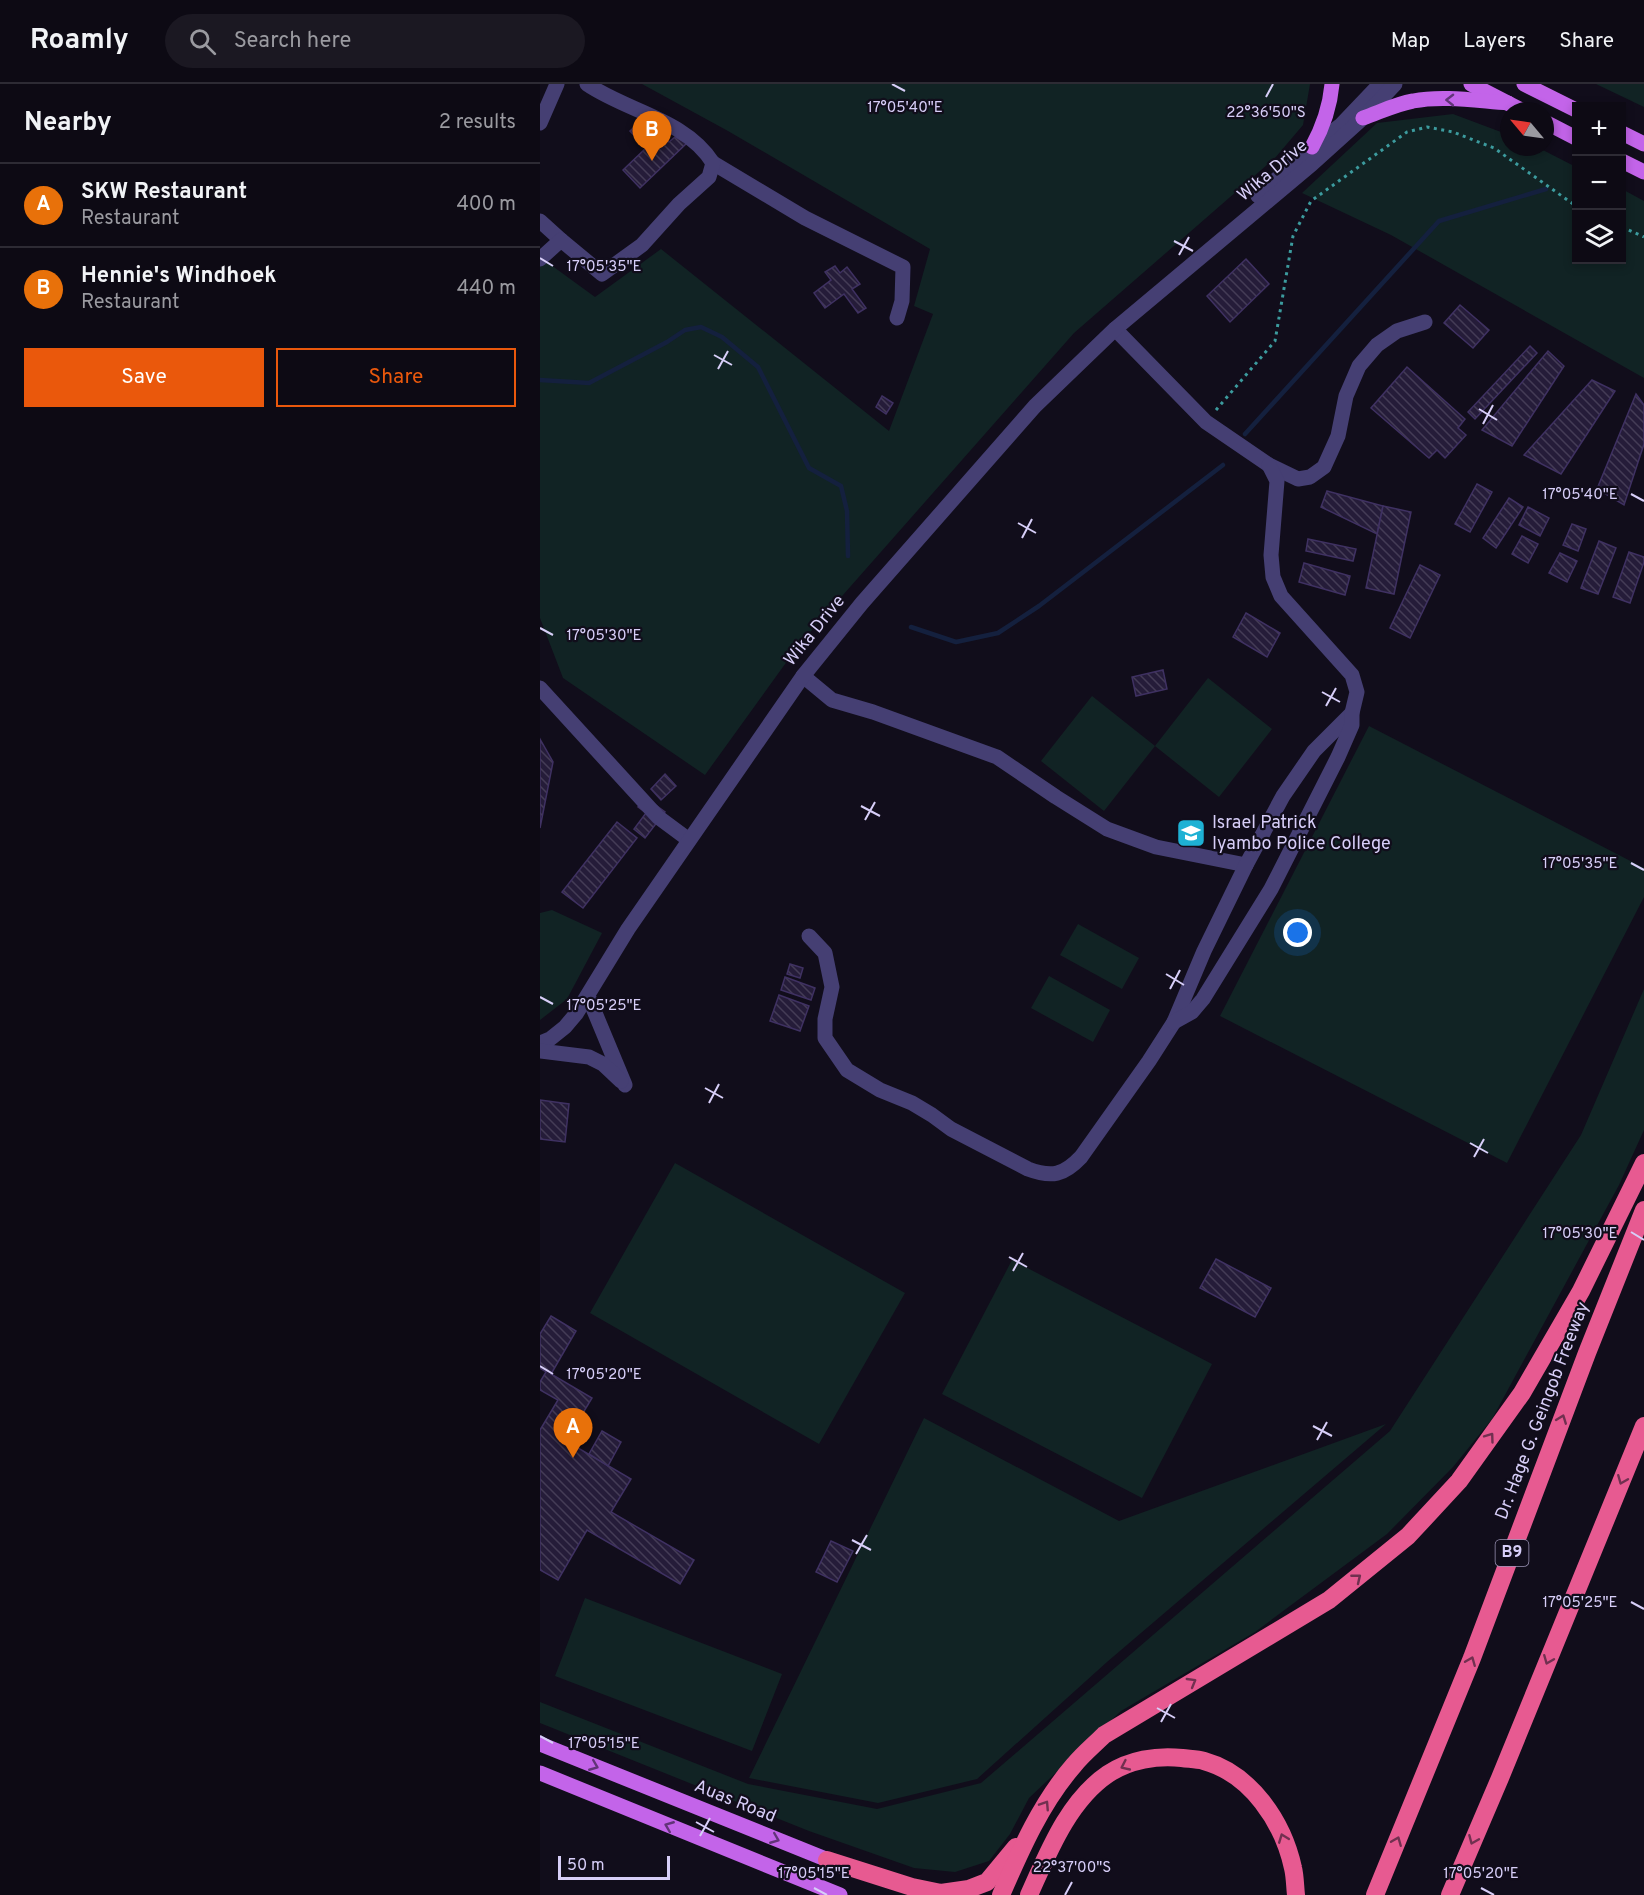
<!DOCTYPE html>
<meta charset="utf-8">
<style>
body{margin:0;font-family:Overpass,sans-serif;background:#1b1822;color:#f1f3f6}
.controls{position:absolute;right:18px;top:18px;display:grid;overflow:hidden;border-radius:0px;box-shadow:0 3px 9px #0003}
.controls button{width:54px;height:54px;display:grid;place-items:center;padding:0;border:0;border-bottom:2px solid #2d2b34;background:#0d0a14;color:#f1f3f6;font:30px sans-serif}
.compass{position:absolute;left:960px;top:18px;width:54px;height:54px;border-radius:50%;background:#0d0a14;box-shadow:0 3px 9px #0003;rotate:299deg}
.scale{position:absolute;left:18px;bottom:15px;width:112px;box-sizing:border-box;padding-left:6px;border:3px solid #d7cef8;border-top:0;font-size:16px;line-height:21px;white-space:nowrap;color:#d7cef8;-webkit-text-stroke:4px #110d1b;paint-order:stroke}
.you{position:absolute;left:758px;top:849px;width:21px;height:21px;margin:-15px;border:4px solid #fff;border-radius:50%;background:#1a73e8;box-shadow:0 0 0 9px #1a73e833}
.badge{display:grid;place-items:center;width:39px;height:39px;border-radius:50%;background:#ea580c;color:#fff;font-size:20px;font-weight:700}
.pin{position:absolute;translate:-50% -50px;filter:drop-shadow(0 2px 3px #0008)}
.pin::after{content:'';position:absolute;top:32px;width:21px;height:18px;background:inherit;clip-path:polygon(0 0,100% 0,50% 100%)}
.list{margin:0;padding:0;list-style:none}
h2{display:flex;justify-content:space-between;align-items:center;height:78px;margin:0;padding:0 24px;font-size:26px}
h2 small{font-size:20px;font-weight:400;color:#9a9aa0}
.list li{display:grid;grid-template-columns:39px 1fr auto;gap:18px;align-items:center;box-sizing:border-box;height:84px;padding:0 24px;border-top:2px solid #2d2b34}
.list b{display:block;font-size:22px;white-space:nowrap}
.list p{margin:0;font-size:20px;white-space:nowrap;color:#9a9aa0}
.list em{font-size:20px;font-style:normal;color:#9a9aa0}
.actions{display:flex;gap:12px;padding:18px 24px}
.actions a{flex:1;padding:14px 0;border:2px solid #ea580c;border-radius:0px;text-align:center;font-size:21px;color:#ea580c}
.actions .main{background:#ea580c;color:#fff}
.icon{flex:none;width:33px;height:33px;fill:none;stroke:currentColor;stroke-width:2;stroke-linecap:round;stroke-linejoin:round}
.map{position:relative;flex:none;width:1104px;height:1811px;overflow:hidden}
header{display:flex;align-items:center;gap:36px;box-sizing:border-box;height:84px;padding:0 30px;background:#0d0a14;border-bottom:2px solid #2d2b34}
header strong{font-size:28px}
nav{display:flex;gap:33px;margin-inline-start:auto;font-size:21px}
.search{width:420px;height:54px;background:#1b1822;display:flex;align-items:center;gap:15px;box-sizing:border-box;padding:0 21px;border-radius:33px;color:#9a9aa0;font-size:22px}
main{display:flex}
aside{flex:1;background:#0d0a14}
.map>svg:first-child{display:block}
</style>
<header>
<strong>Roamly</strong>
<div class="search"><svg class="icon" aria-label="search" viewBox="0 0 24 24"><circle cx="10" cy="10" r="6"/><path d="M15 15l6 6"/></svg>Search here</div>
<nav><a>Map</a><a>Layers</a><a>Share</a></nav>
</header>
<main>
<aside>
<h2>Nearby<small>2 results</small></h2>
<ul class="list">
<li><span class="badge" style="background:#e8710a">A</span><div><b>SKW Restaurant</b><p>Restaurant</p></div><em>400 m</em></li>
<li><span class="badge" style="background:#e8710a">B</span><div><b>Hennie's Windhoek</b><p>Restaurant</p></div><em>440 m</em></li>
</ul>
<div class="actions"><a class="main">Save</a><a>Share</a></div>
</aside>
<div class="map">
<svg width="1104" height="1811" viewBox="0 0 1104 1811">
<defs>
<pattern id="building-back-hatch" width="6" height="6" patternUnits="userSpaceOnUse" patternTransform="scale(1.5)"><rect width="6" height="6" fill="#251c39"/><path d="M-1 5l2 2M0 0l6 6M5-1l2 2" fill="none" stroke="#443c56"/></pattern>
</defs>
<rect width="100%" height="100%" fill="#110d1b"/>
<!-- grass -->
<g fill="#112324">
<polygon points="102,0 770,0 763,41 735,74 534,249 258,562 165,691 23,594 0,534 0,173 55,213 121,165 349,347 393,230 374,222 390,165 188,47"/>
<polygon points="1056,0 1104,0 1104,23"/>
<polygon points="913,30 969,51 969,63 997,63 1036,83 1036,176 1082,176 1082,105 1104,117 1104,294 851,151 762,109 837,39"/>
<polygon points="668,594 732,645 679,713 615,662 564,727 501,677 552,612 615,662"/>
<polygon points="829,642 1104,784 1104,813 967,1079 680,932"/>
<polygon points="12,826 62,849 27,915 0,936 0,829"/>
<polygon points="538,840 599,874 582,905 520,871"/>
<polygon points="509,892 570,926 553,958 491,924"/>
<polygon points="1104,905 1104,1046 1079,1101 952,1335 913,1383 847,1450 715,1548 581,1627 489,1714 470,1750 449,1777 415,1788 374,1784 269,1747 0,1639 0,1618 208,1700 337,1725 441,1699 850,1347 1041,1051"/>
<polygon points="135,1079 365,1209 279,1360 50,1229"/>
<polygon points="472,1176 672,1280 602,1414 402,1310"/>
<polygon points="384,1334 579,1437 846,1340 567,1578 437,1695 338,1719 209,1694"/>
<polygon points="45,1514 242,1590 212,1667 15,1592"/>
</g>
<g fill="none" stroke-linecap="round" stroke-linejoin="round">
<!-- stream -->
<g stroke="#14203e" stroke-width="4.5">
<polyline points="0,296 49,299 127,258 145,246 161,243 182,253 218,283 269,384 301,402 307,427 308,472"/>
<polyline points="705,350 899,137 1006,105"/>
<polyline points="371,543 416,558 458,549 499,522 683,381"/>
</g>
</g>
<!-- building -->
<g fill="url(#building-back-hatch)" stroke="#3f3162" stroke-width="1.5">
<polygon points="105,33 129,58 135,53 147,59 100,104 83,86 106,64 90,47"/>
<polygon points="706,175 729,200 690,238 667,212"/>
<polygon points="295,182 300,189 307,183 320,200 312,205 326,224 318,229 304,210 285,224 274,209 291,196 285,188"/>
<polygon points="920,221 949,246 933,264 904,239"/>
<polygon points="990,262 997,269 935,335 928,328"/>
<polygon points="1008,267 1024,282 972,362 942,346"/>
<polygon points="867,283 925,335 918,344 926,351 905,374 897,366 889,374 831,324"/>
<polygon points="1052,296 1075,307 1021,390 984,371"/>
<polygon points="1096,310 1104,321 1104,360 1084,421 1057,405"/>
<polygon points="342,312 353,319 346,330 336,323"/>
<polygon points="937,400 952,408 930,448 915,440"/>
<polygon points="787,407 843,422 837,450 781,423"/>
<polygon points="969,414 983,423 956,464 943,454"/>
<polygon points="843,422 871,428 854,510 826,504"/>
<polygon points="988,423 1009,434 1000,452 979,441"/>
<polygon points="1032,440 1046,445 1038,467 1023,461"/>
<polygon points="982,452 998,460 988,479 972,470"/>
<polygon points="768,455 816,465 813,477 766,467"/>
<polygon points="1059,457 1076,464 1058,510 1041,504"/>
<polygon points="1089,468 1104,473 1104,478 1090,519 1073,513"/>
<polygon points="1020,469 1037,477 1027,498 1009,489"/>
<polygon points="764,479 810,492 805,511 759,498"/>
<polygon points="880,481 900,491 870,554 850,544"/>
<polygon points="706,529 740,549 727,573 693,553"/>
<polygon points="623,586 627,605 596,612 592,593"/>
<polygon points="0,655 13,678 0,744"/>
<polygon points="125,690 136,702 121,716 111,705"/>
<polygon points="106,714 125,728 105,754 94,745 106,729 98,723"/>
<polygon points="77,738 97,754 43,824 22,808"/>
<polygon points="250,880 263,884 260,894 247,890"/>
<polygon points="245,893 275,904 271,916 241,906"/>
<polygon points="239,911 269,922 260,947 230,937"/>
<polygon points="0,1016 29,1020 25,1058 0,1055"/>
<polygon points="676,1175 731,1204 715,1233 660,1204"/>
<polygon points="11,1232 36,1247 11,1290 52,1314 26,1357 91,1395 71,1428 154,1476 140,1500 47,1446 18,1496 0,1486 0,1346 18,1316 0,1306 0,1298 6,1288 0,1284 0,1250"/>
<polygon points="62,1347 81,1358 68,1382 49,1370"/>
<polygon points="291,1457 313,1467 297,1498 276,1488"/>
</g>
<g fill="none" stroke-linecap="round" stroke-linejoin="round">
<!-- path -->
<g stroke="#3c9b9e" stroke-width="3" stroke-dasharray="3 4.5" stroke-linecap="butt">
<polyline points="1082,143 1104,153"/>
<polyline points="676,326 735,257 753,152 771,117 867,48 887,43 913,48 954,64 1036,122"/>
</g>
<!-- minor -->
<g stroke="#453f73" stroke-width="15">
<polyline points="0,39 17,0"/>
<polyline points="173,79 265,134 363,183 362,217 357,234"/>
<polyline points="718,112 772,63 801,41 840,0"/>
<polyline points="0,137 21,156"/>
<path d="M0,175L21,156L62,190L102,161L139,120L169,93L173,79C145,35 88,28 47,0"/>
<polyline points="575,245 666,338 729,381 758,395 770,393 784,383 798,352 806,312 819,282 837,261 857,247 885,238"/>
<polyline points="263,592 292,616 333,628 457,673 516,713 567,745 616,763 706,781"/>
<polyline points="0,604 118,733 149,756"/>
<path d="M269,852L285,869L292,903L285,935V954L307,986L340,1006L372,1019L392,1031L411,1045L488,1085C512,1094 524,1091 541,1073L609,977L634,938L664,867L706,781L743,712L774,667L812,629"/>
<polyline points="48,912 85,1001"/>
<polyline points="634,938 652,928 663,915 731,805 798,673 812,641 812,629 817,608 812,591 741,512 733,493 731,471 737,397 729,381"/>
<polyline points="0,959 10,955 25,943 36,930 88,845 263,592 322,519 495,322 575,245 772,80 823,34 855,0"/>
<polyline points="0,967 49,973 63,980 81,997"/>
</g>
<!-- major -->
<g stroke="#c364e9" stroke-width="15">
<polyline points="931,0 983,27"/>
<polyline points="984,0 1036,26"/>
<path d="M823,34C840,28 856,20 873,17C903,11 938,17 968,19"/>
<polyline points="1005,38 1036,54"/>
<polyline points="1082,49 1104,60"/>
<path d="M772,63C783,43 790,23 792,0"/>
<polyline points="1082,77 1104,88"/>
<polyline points="0,1660 298,1780"/>
<polyline points="0,1689 300,1811"/>
</g>
<!-- highway -->
<g stroke="#e75a91" stroke-width="18">
<polyline points="287,1776 372,1803 401,1809 429,1805 447,1798 476,1763"/>
<path d="M461,1811C481,1765 501,1719 534,1681C543,1670 554,1661 564,1651L789,1516L868,1452L919,1397L982,1309L1041,1207L1104,1079"/>
<path d="M489,1811C508,1769 528,1717 568,1690C589,1676 617,1671 642,1674C649,1675 657,1675 664,1677C711,1690 743,1738 753,1784C755,1792 755,1802 756,1811"/>
<polyline points="835,1811 932,1574 1047,1269 1104,1126"/>
<polyline points="910,1811 960,1694 1104,1342"/>
</g>
</g>
<!-- one-way arrows -->
<defs><path id="oneway-chevron" d="M-2-3.5L2.5 0L-2 3.5" fill="none" stroke-width="1.6" stroke-linecap="round" stroke-linejoin="round" transform="scale(1.5)"/></defs>
<g stroke="#613478">
<use href="#oneway-chevron" transform="translate(910 16) rotate(-179)"/>
<use href="#oneway-chevron" transform="translate(54 1682) rotate(22)"/>
<use href="#oneway-chevron" transform="translate(129 1742) rotate(-158)"/>
<use href="#oneway-chevron" transform="translate(235 1755) rotate(22)"/>
</g>
<g stroke="#713050">
<use href="#oneway-chevron" transform="translate(1022 1335) rotate(-69)"/>
<use href="#oneway-chevron" transform="translate(950 1353) rotate(-54)"/>
<use href="#oneway-chevron" transform="translate(1082 1396) rotate(112)"/>
<use href="#oneway-chevron" transform="translate(817 1494) rotate(-39)"/>
<use href="#oneway-chevron" transform="translate(1008 1576) rotate(112)"/>
<use href="#oneway-chevron" transform="translate(931 1577) rotate(-68)"/>
<use href="#oneway-chevron" transform="translate(652 1598) rotate(-30)"/>
<use href="#oneway-chevron" transform="translate(585 1682) rotate(155)"/>
<use href="#oneway-chevron" transform="translate(505 1721) rotate(-57)"/>
<use href="#oneway-chevron" transform="translate(743 1754) rotate(-111)"/>
<use href="#oneway-chevron" transform="translate(933 1756) rotate(113)"/>
<use href="#oneway-chevron" transform="translate(857 1757) rotate(-68)"/>
</g>
<!-- ticks -->
<path fill="none" stroke="#d7cef8" stroke-width="2" d="M352,0L365,7M726,13L733,0M634,157L653,167M639,171L649,153M0,174L13,182M174,271L192,281M178,285L188,267M939,325L957,336M943,340L953,321M1091,410L1104,417M478,439L496,449M482,454L492,435M0,544L13,551M782,608L800,618M786,622L796,604M321,722L340,732M325,736L335,718M1091,779L1104,786M626,890L644,901M630,905L640,886M0,913L13,920M165,1004L183,1014M169,1019L179,1000M930,1059L948,1069M934,1073L944,1055M1091,1148L1104,1156M469,1173L487,1183M473,1187L483,1169M0,1282L13,1290M773,1342L792,1352M777,1356L787,1338M312,1456L331,1466M316,1470L327,1451M1091,1518L1104,1525M617,1624L635,1634M621,1638L631,1620M0,1652L13,1659M156,1738L174,1748M160,1752L170,1734M274,1804L287,1811M941,1804L954,1811M525,1811L532,1798"/>
<!-- icons -->
<defs>
<g id="university-square" transform="scale(1.5)"><rect x="-9" y="-9" width="18" height="18" rx="4" fill="#1eb1d4" stroke="#110d1b"/><path d="M0-5L7-2L0 1L-7-2ZM-4 1L0 2.5L4 1V4Q0 6-4 4Z" fill="#fff"/></g>
</defs>
<g fill-rule="evenodd">
<use href="#university-square" x="651" y="749"/>
</g>
<g text-anchor="middle" dominant-baseline="central" stroke-width="4.5" stroke-linejoin="round" paint-order="stroke">
<!-- shield labels -->
<rect fill="#110d1b" stroke="#9c94b6" stroke-width="1.5" x="955.5" y="1456" width="33" height="26" rx="4.5"/>
<g font-size="16" font-weight="bold" fill="#d7cef8">
<text x="972" y="1469">B9</text>
</g>
<!-- street labels -->
<g font-size="18" fill="#d7cef8" stroke="#110d1b">
<text transform="translate(733 87) rotate(-40)">Wika Drive</text>
<text transform="translate(275 547) rotate(-51)">Wika Drive</text>
<text transform="translate(1003 1327) rotate(-69)">Dr. Hage G. Geingob Freeway</text>
<text transform="translate(195 1718) rotate(22)">Auas Road</text>
</g>
<!-- poi labels -->
<g font-size="18" fill="#d7cef8" stroke="#110d1b" text-anchor="start">
<text x="672" y="739">Israel Patrick<tspan x="672" dy="21">Iyambo Police College</tspan></text>
</g>
</g>
<g font-size="15" text-anchor="middle" fill="#d7cef8" stroke="#110d1b" stroke-width="4.5" stroke-linejoin="round" paint-order="stroke">
<text x="365" y="28">17°05'40"E</text>
<text x="726" y="33">22°36'50"S</text>
<text x="64" y="187">17°05'35"E</text>
<text x="1040" y="415">17°05'40"E</text>
<text x="64" y="556">17°05'30"E</text>
<text x="1040" y="784">17°05'35"E</text>
<text x="64" y="926">17°05'25"E</text>
<text x="1040" y="1154">17°05'30"E</text>
<text x="64" y="1295">17°05'20"E</text>
<text x="1040" y="1523">17°05'25"E</text>
<text x="64" y="1664">17°05'15"E</text>
<text x="532" y="1788">22°37'00"S</text>
<text x="274" y="1794">17°05'15"E</text>
<text x="941" y="1794">17°05'20"E</text>
</g>
</svg>
<div class="controls">
<button>+</button>
<button>−</button>
<button><svg class="icon" aria-label="layers" viewBox="0 0 24 24"><path d="M12 4l9 5-9 5-9-5zM3 14l9 5 9-5"/></svg></button>
</div>
<svg class="compass" viewBox="-18 -18 36 36"><path d="M0-13l5 13h-10z" fill="#e53935"/><path d="M0 13l5-13h-10z" fill="#9a9aa0"/></svg>
<div class="scale">50 m</div>
<div class="you"></div>
<div class="pin badge" style="left:33px;top:1374px;background:#e8710a">A</div>
<div class="pin badge" style="left:112px;top:77px;background:#e8710a">B</div>
</div>
</main>
